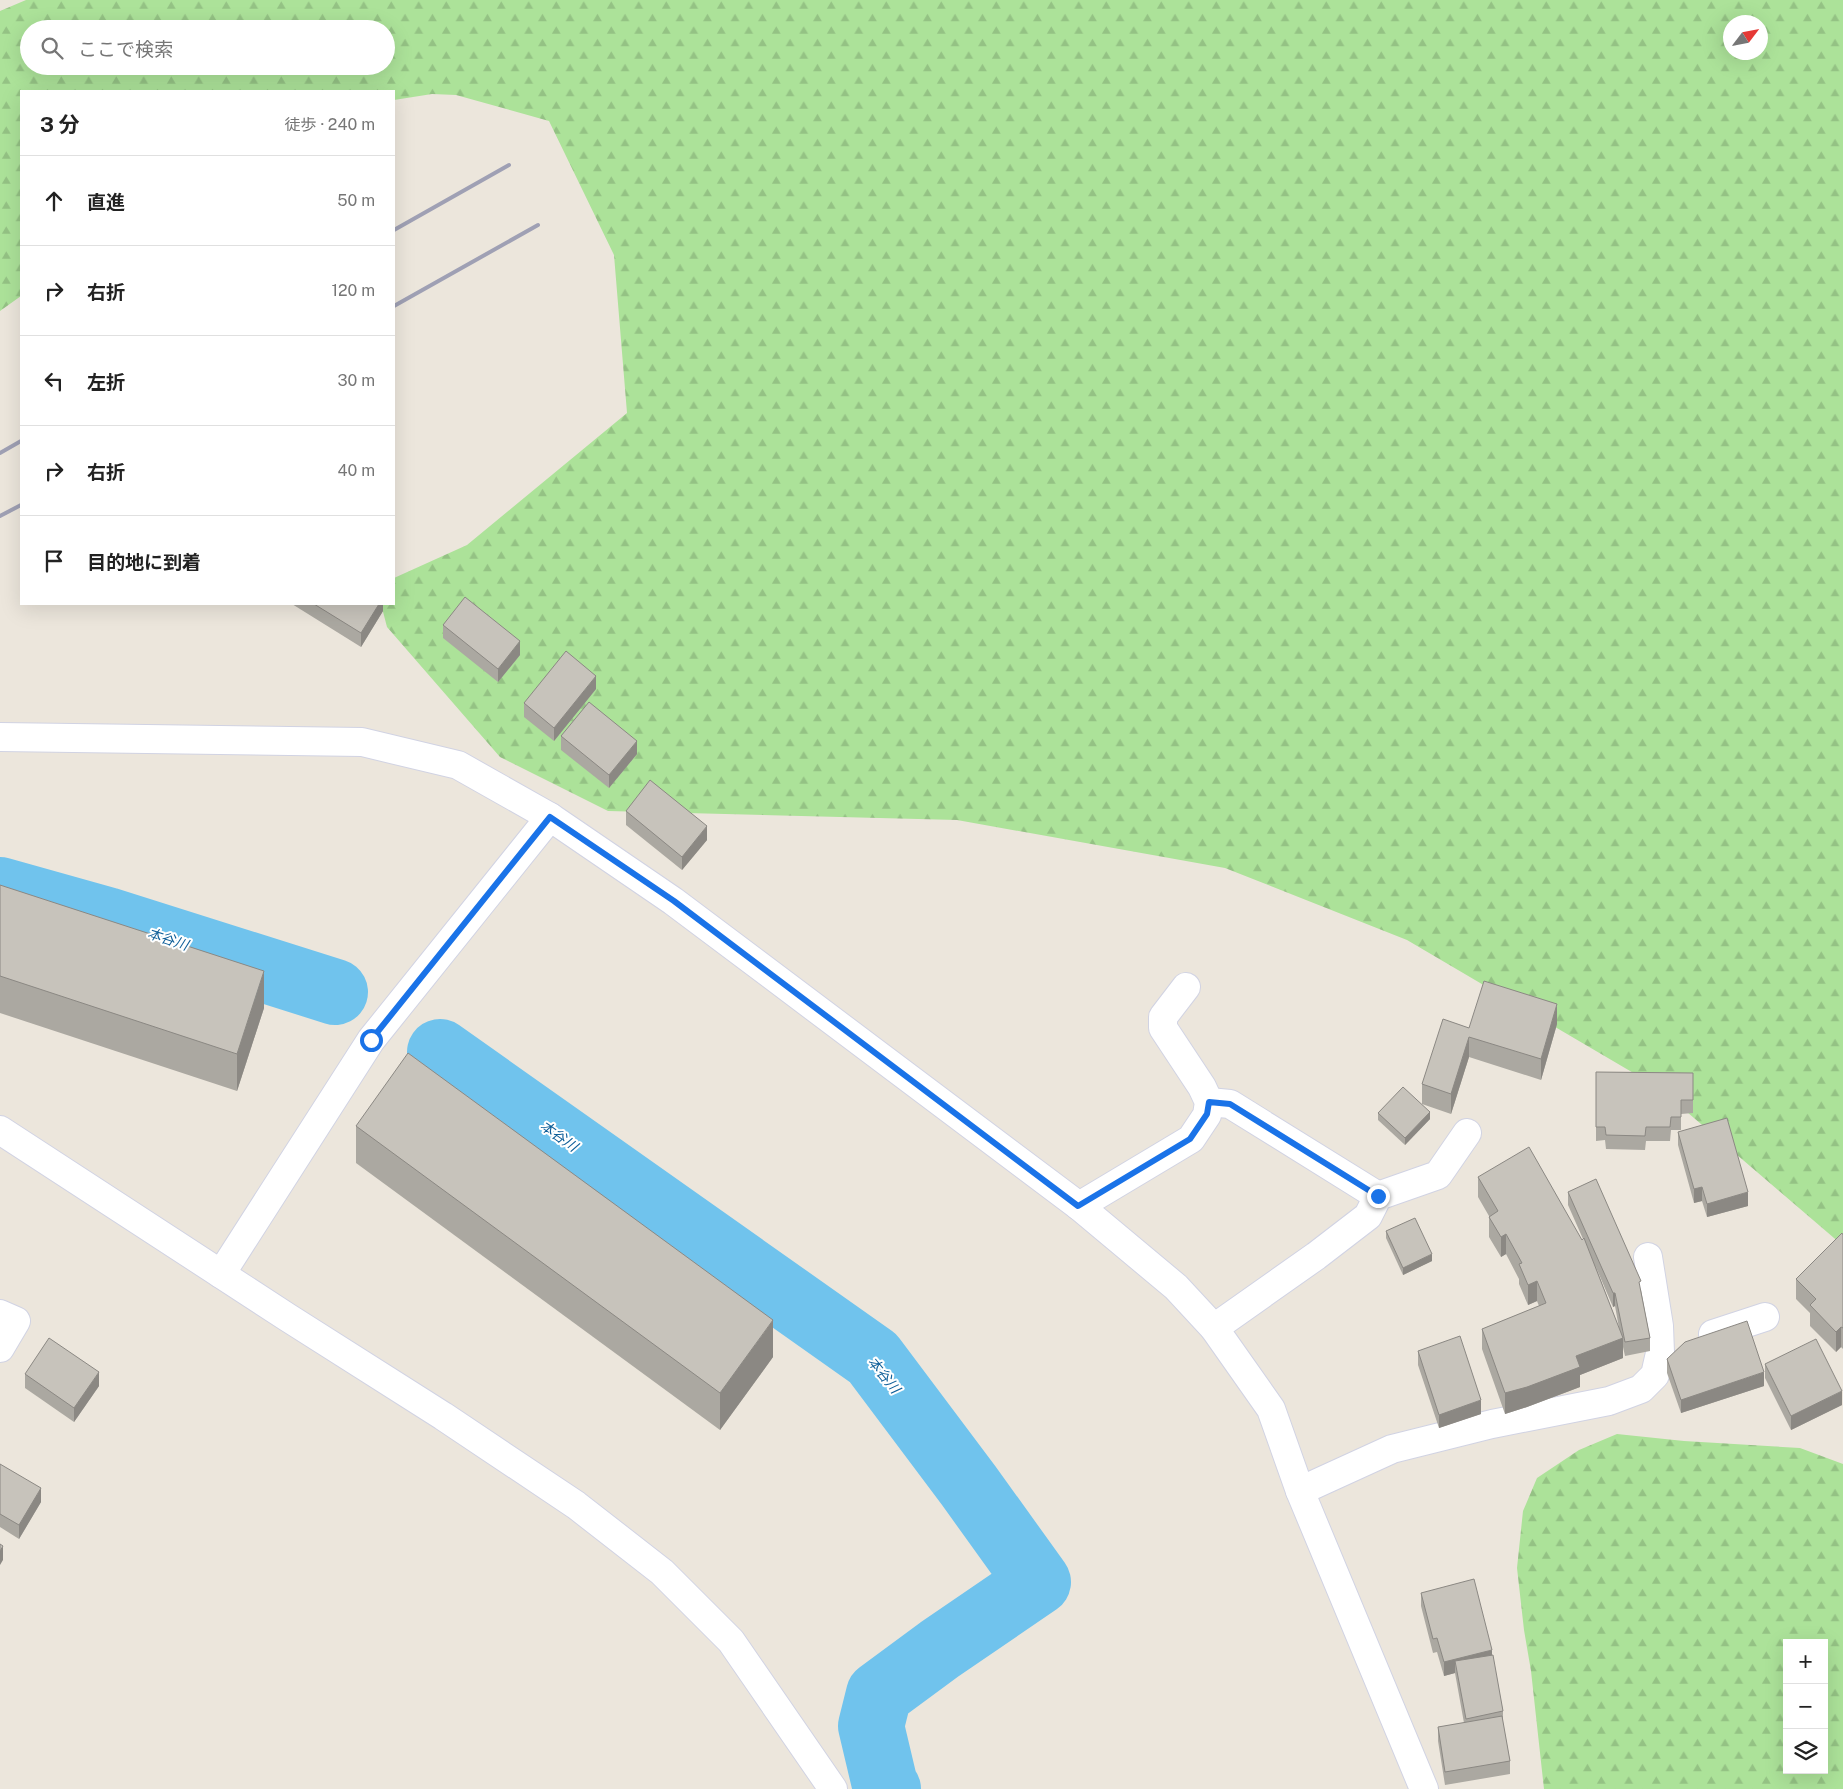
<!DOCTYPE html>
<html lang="ja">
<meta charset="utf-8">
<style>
body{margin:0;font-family:"Public Sans","Noto Sans JP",sans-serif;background:#f6f6f6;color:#222}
.controls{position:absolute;right:15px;bottom:15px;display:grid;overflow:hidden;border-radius:0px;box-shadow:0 5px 20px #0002}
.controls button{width:45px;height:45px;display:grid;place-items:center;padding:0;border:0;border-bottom:1px solid #e0e0e0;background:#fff;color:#222;font:25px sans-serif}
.compass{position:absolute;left:1723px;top:15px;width:45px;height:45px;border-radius:50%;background:#fff;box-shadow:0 5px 20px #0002;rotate:58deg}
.stop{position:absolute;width:15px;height:15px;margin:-11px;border:4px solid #1a73e8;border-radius:50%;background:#fff}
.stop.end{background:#1a73e8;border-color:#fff;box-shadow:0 1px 5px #0008}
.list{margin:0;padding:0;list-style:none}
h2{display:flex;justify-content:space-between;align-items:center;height:65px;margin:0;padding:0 20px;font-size:21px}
h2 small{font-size:16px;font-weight:400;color:#767676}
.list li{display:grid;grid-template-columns:32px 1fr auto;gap:15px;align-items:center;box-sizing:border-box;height:90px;padding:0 20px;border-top:1px solid #e0e0e0}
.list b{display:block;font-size:19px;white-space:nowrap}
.list em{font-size:16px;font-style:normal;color:#767676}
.icon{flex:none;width:28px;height:28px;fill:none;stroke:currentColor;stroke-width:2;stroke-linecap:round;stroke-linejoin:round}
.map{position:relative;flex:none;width:1843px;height:1789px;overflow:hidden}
.search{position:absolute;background:#fff;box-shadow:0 5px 20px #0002;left:20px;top:20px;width:375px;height:55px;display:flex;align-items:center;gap:12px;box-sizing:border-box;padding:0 18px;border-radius:28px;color:#767676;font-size:19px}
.panel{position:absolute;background:#fff;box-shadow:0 5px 20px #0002;left:20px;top:90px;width:375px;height:515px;border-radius:0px}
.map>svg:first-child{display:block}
</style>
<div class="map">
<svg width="1843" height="1789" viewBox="0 0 1843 1789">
<defs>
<pattern id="forest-firs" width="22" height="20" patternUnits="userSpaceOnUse" patternTransform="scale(1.25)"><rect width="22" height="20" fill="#ace299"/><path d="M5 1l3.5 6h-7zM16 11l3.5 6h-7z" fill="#94c284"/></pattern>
</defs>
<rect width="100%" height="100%" fill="#ece6dc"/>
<!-- forest -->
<g fill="url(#forest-firs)" fill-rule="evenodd">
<path d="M26,0H1843V1248L1841,1244L1659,1088L1407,940L1225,868L957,820L608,811L500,757L387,627L381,604H394V578L467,545L627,413L614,255L549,121L456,95L432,94L394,100V91H21V296L0,311V11ZM1730,22H1760V52H1730ZM29,29H386V66H29Z"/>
<path d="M1617,1434L1684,1441L1800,1448L1843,1464V1789H1544L1531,1671L1524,1630L1517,1568L1523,1511L1537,1478L1579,1450ZM1787,1643H1824V1770H1787Z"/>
</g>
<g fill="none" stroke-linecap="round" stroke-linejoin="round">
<!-- river -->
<g stroke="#70c3ed" stroke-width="66">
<polyline points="0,890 107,920 335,992"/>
<polyline points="440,1052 873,1358 969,1486 1038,1582 940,1649 879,1694 871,1726 885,1785 888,1789"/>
</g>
<!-- minor casing -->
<g stroke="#d1d3e3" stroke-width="30">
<g id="minor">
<polyline points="0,737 362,742 458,765 550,817 673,901 1079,1206 1176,1287 1214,1328 1271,1409 1300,1491 1424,1789"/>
<polyline points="1209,1102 1230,1104 1378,1196"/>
<polyline points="0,1130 287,1317 443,1416 576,1505 662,1572 731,1641 833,1789"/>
<polyline points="1079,1206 1191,1139 1207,1115 1209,1102 1202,1087 1163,1028 1163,1017 1186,987"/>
<polyline points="221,1274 371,1040 550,817"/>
<polyline points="0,1314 16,1321 0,1348"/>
<polyline points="1214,1328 1316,1256 1368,1216 1378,1196 1438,1175 1467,1133"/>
<polyline points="1713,1334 1765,1317"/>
<polyline points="1300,1491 1392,1449 1492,1424 1609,1401 1641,1389 1655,1375 1660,1353 1659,1326 1648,1257"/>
</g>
</g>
<!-- minor -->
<use href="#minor" stroke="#fff" stroke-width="28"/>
<!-- rail -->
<g stroke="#9fa0b4" stroke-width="4">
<polyline points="394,230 509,165"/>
<polyline points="394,306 538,225"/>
<polyline points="0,453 21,441"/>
<polyline points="0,516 21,505"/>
</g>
</g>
<!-- wall -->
<g fill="#aba8a1" fill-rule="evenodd">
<polygon points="292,604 383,604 383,611 361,647"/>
<polygon points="443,625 520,655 498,682 443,638"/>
<polygon points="596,689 554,741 524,717 524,703"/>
<polygon points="561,736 637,754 609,788 561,750"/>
<polygon points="626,811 707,840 682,870 626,825"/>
<polygon points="0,885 264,1008 237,1091 0,1013"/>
<polygon points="1557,1024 1541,1080 1469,1057 1451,1114 1422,1104 1422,1084 1469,1028"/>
<polygon points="1596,1072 1693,1073 1693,1113 1681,1114 1681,1130 1671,1130 1670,1141 1646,1141 1645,1150 1606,1149 1605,1140 1596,1141"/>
<polygon points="1378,1113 1430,1119 1405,1145 1378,1120"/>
<polygon points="356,1126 773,1357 720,1430 356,1163"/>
<polygon points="1678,1132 1748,1206 1707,1217 1702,1201 1694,1203 1678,1145"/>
<path d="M1478,1177L1582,1240L1583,1239L1568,1205V1192L1641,1290L1650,1338V1351L1625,1356L1623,1347V1358L1580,1375V1387L1527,1407L1505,1414L1482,1349V1329L1539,1306L1537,1301L1528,1305L1519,1284V1279L1506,1254L1501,1257L1489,1237V1216L1478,1197ZM1595,1265L1613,1307L1615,1306L1619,1328Z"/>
<polygon points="1386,1231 1432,1261 1403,1275 1386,1238"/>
<polygon points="1843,1235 1843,1349 1841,1347 1836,1352 1810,1326 1810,1313 1796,1299 1796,1279"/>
<polygon points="1418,1351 1481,1414 1439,1428 1418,1365"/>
<polygon points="1667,1359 1764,1386 1681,1413 1667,1373"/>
<polygon points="1765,1364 1842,1405 1791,1430 1765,1378"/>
<polygon points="25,1374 99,1386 74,1422 25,1388"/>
<polygon points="0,1464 41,1502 19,1539 0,1527"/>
<polygon points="1421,1593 1492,1655 1503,1711 1503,1723 1510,1761 1510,1774 1445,1785 1438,1741 1438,1727 1464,1723 1455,1673 1444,1676 1437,1652 1433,1653 1421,1606"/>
</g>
<!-- shaded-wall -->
<g fill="#8b8883">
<polygon points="379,604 383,604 383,611 361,647 361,633"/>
<polygon points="520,641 520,655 498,682 498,669"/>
<polygon points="596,676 596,689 554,741 554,728"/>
<polygon points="637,741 637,754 609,788 609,775"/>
<polygon points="707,826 707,840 682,870 682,857"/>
<polygon points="264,971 264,1008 237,1091 237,1054"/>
<polygon points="1557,1004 1557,1024 1541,1080 1541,1059"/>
<polygon points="1469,1037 1469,1057 1451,1114 1451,1094"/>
<polygon points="1430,1112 1430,1119 1405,1145 1405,1138"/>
<polygon points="1702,1187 1702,1201 1694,1203 1694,1189"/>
<polygon points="1748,1192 1748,1206 1707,1217 1707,1204"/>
<polygon points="1506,1234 1506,1254 1501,1257 1501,1237"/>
<polygon points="1432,1254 1432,1261 1403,1275 1403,1268"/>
<polygon points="1537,1281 1537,1301 1528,1305 1528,1285"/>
<polygon points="1613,1293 1615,1293 1615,1306 1613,1307"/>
<polygon points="773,1320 773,1357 720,1430 720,1393"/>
<polygon points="1841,1327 1841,1347 1836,1352 1836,1332"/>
<polygon points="1623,1338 1623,1358 1580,1375 1580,1387 1527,1407 1505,1414 1505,1393 1576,1356"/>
<polygon points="99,1372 99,1386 74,1422 74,1408"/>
<polygon points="1764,1372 1764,1386 1681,1413 1681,1400"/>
<polygon points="1842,1391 1842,1405 1791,1430 1791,1416"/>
<polygon points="1481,1400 1481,1414 1439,1428 1439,1415"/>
<polygon points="41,1488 41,1502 19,1539 19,1525"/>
<polygon points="3,1546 3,1560 0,1565 0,1551"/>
<polygon points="1492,1650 1492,1663 1455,1661 1455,1673 1444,1676 1444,1662"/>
</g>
<!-- building -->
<g fill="#c7c3bb" stroke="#8b8883">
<polygon points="465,597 520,641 498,669 443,625"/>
<polygon points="314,604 379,604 361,633"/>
<polygon points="566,651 596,676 554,728 524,703"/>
<polygon points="589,702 637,741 609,775 561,736"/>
<polygon points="650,780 707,826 682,857 626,811"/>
<polygon points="0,885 264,971 237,1054 0,976"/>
<polygon points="1484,981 1557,1004 1541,1059 1469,1037 1451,1094 1422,1084 1443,1019 1469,1028"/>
<polygon points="408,1053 773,1320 720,1393 356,1126"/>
<polygon points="1596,1072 1693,1073 1693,1100 1681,1100 1681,1117 1671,1117 1670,1127 1646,1127 1645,1136 1606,1135 1605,1127 1596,1127"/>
<polygon points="1403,1087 1430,1112 1405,1138 1378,1113"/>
<polygon points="1727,1118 1748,1192 1707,1204 1702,1187 1694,1189 1678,1132"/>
<polygon points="1529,1147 1582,1240 1584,1238 1623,1338 1576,1356 1580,1367 1527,1387 1505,1393 1482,1329 1546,1303 1537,1281 1528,1285 1519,1264 1522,1263 1506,1234 1501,1237 1489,1217 1498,1211 1478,1177"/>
<polygon points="1596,1179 1641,1281 1639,1282 1650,1338 1625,1342 1615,1293 1613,1293 1568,1192"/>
<polygon points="1415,1218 1432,1254 1403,1268 1386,1231"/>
<polygon points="1842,1233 1843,1235 1843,1328 1841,1327 1836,1332 1810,1305 1816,1299 1796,1279"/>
<polygon points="1747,1321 1764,1372 1681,1400 1667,1359 1685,1342"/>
<polygon points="1460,1336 1481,1400 1439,1415 1418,1351"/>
<polygon points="49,1338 99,1372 74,1408 25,1374"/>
<polygon points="1816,1339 1842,1391 1791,1416 1765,1364"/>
<polygon points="0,1464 41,1488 19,1525 0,1514"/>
<polygon points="0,1544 3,1546 0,1551"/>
<polygon points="1474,1579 1492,1650 1444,1662 1437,1638 1433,1639 1421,1593"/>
<polygon points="1493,1655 1503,1711 1466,1719 1455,1661"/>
<polygon points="1502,1716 1510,1761 1445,1772 1438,1727"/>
</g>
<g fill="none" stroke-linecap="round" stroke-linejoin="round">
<!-- route -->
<polyline stroke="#1a73e8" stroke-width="6" points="371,1040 550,817 674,901 1078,1206 1190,1139 1207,1114 1209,1102 1230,1104 1378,1196"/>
</g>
<g text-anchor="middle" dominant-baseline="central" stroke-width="4" stroke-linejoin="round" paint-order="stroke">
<!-- water labels -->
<g font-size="14" font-style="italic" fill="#0f5f99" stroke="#fff">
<text transform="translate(168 939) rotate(18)">本谷川</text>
<text transform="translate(559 1136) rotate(35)">本谷川</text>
<text transform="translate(884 1375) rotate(51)">本谷川</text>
</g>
</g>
</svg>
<div class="controls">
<button>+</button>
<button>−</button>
<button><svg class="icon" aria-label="layers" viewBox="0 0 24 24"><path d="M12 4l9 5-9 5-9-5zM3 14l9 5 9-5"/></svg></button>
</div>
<svg class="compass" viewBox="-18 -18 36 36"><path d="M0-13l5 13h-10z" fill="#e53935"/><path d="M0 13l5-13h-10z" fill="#767676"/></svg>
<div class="stop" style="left:371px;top:1040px"></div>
<div class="stop end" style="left:1378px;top:1196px"></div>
<div class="search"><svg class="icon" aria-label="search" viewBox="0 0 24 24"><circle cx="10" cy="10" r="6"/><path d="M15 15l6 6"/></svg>ここで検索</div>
<section class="panel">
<h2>3 分<small>徒歩 · 240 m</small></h2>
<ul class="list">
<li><svg class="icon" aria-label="ahead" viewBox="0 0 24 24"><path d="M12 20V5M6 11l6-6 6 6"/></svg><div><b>直進</b></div><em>50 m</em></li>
<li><svg class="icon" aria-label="right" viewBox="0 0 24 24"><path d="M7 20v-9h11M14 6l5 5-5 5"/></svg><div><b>右折</b></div><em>120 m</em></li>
<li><svg class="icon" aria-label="left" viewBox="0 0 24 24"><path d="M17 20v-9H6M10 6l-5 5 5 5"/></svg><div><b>左折</b></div><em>30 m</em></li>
<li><svg class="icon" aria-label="right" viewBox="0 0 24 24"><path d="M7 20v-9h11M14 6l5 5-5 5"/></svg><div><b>右折</b></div><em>40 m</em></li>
<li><svg class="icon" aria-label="arrive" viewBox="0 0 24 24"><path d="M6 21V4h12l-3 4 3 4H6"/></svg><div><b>目的地に到着</b></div></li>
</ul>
</section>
</div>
